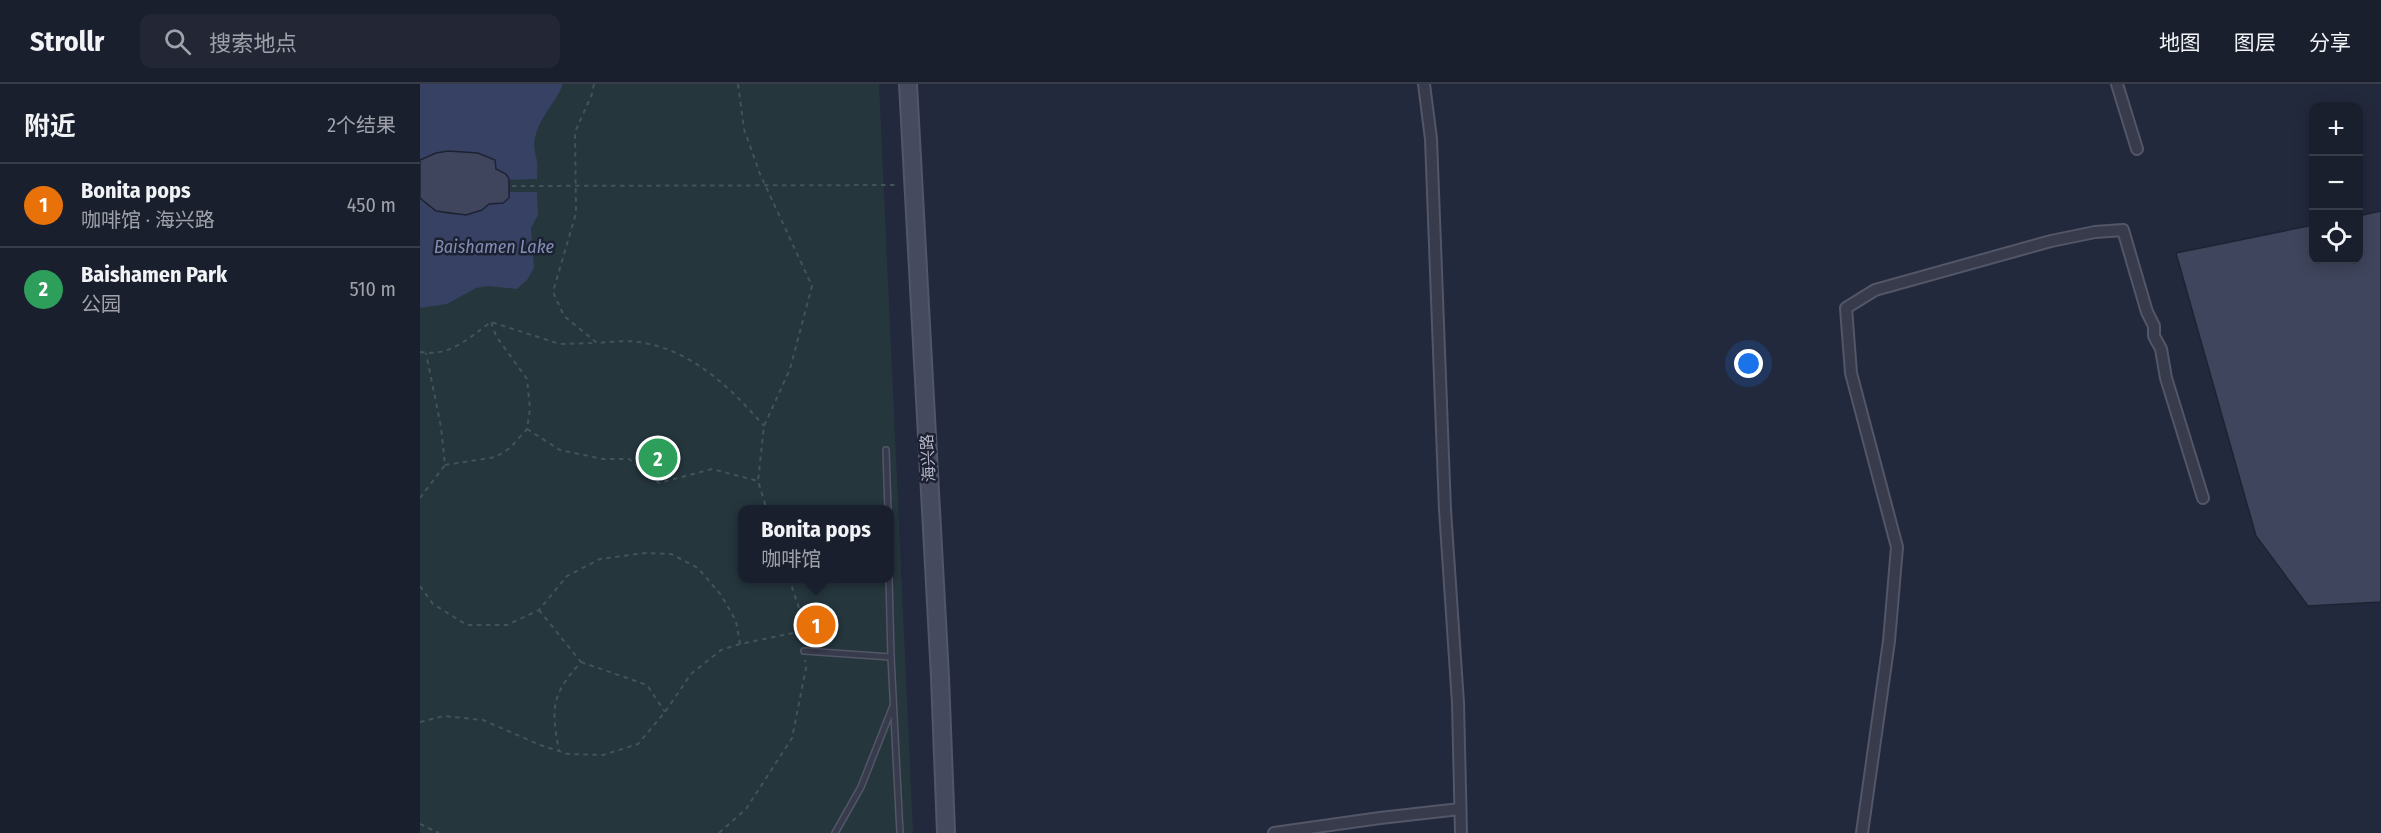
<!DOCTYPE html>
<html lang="zh">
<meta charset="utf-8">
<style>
body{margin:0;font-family:"Fira Sans Condensed","Noto Sans SC",sans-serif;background:#232735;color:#f1f3f6}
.controls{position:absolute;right:18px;top:18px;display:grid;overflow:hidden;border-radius:12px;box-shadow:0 3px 15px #0003}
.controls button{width:54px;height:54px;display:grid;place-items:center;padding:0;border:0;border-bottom:2px solid #383d49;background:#1a1f2d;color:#f1f3f6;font:30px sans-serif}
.you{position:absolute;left:1329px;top:280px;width:21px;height:21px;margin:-15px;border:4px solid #fff;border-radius:50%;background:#1a73e8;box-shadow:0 0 0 9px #1a73e833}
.badge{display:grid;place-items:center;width:39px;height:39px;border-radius:50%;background:#889cf8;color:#fff;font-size:20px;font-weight:700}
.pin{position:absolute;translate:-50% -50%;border:3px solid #fff;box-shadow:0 2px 6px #0006}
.popup{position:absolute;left:318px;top:421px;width:156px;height:78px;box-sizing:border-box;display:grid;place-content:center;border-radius:12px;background:#1a1f2d;filter:drop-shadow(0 2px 4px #0005);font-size:20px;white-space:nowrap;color:#9fa2aa}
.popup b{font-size:22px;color:#f1f3f6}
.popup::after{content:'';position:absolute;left:50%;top:100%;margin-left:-12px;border:12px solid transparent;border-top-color:#1a1f2d}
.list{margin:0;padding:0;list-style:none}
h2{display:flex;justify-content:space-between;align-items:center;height:78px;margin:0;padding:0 24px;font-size:26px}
h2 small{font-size:20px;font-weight:400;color:#9fa2aa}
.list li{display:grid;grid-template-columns:39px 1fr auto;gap:18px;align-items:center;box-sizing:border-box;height:84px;padding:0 24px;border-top:2px solid #383d49}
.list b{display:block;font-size:22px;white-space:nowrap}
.list p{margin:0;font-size:20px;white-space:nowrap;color:#9fa2aa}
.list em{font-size:20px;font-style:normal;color:#9fa2aa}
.icon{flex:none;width:33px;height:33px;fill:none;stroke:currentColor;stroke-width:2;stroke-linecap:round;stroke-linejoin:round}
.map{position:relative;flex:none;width:1961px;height:749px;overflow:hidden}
header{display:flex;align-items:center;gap:36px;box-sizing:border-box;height:84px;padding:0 30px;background:#1a1f2d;border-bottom:2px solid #383d49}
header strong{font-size:28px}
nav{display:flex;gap:33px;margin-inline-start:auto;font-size:21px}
.search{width:420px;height:54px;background:#232735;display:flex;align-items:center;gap:15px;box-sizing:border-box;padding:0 21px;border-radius:12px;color:#9fa2aa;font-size:22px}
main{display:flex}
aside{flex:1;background:#1a1f2d}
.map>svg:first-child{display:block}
</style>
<header>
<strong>Strollr</strong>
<div class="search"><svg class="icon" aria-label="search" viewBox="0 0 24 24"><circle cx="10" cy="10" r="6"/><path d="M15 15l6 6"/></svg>搜索地点</div>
<nav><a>地图</a><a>图层</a><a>分享</a></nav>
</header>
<main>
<aside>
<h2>附近<small>2个结果</small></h2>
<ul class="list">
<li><span class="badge" style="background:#e8710a">1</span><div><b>Bonita pops</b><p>咖啡馆 · 海兴路</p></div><em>450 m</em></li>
<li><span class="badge" style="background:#2e9e5b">2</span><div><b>Baishamen Park</b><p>公园</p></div><em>510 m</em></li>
</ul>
</aside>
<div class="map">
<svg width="1961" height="749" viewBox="0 0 1961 749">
<rect width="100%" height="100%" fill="#23293c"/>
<!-- green -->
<path fill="#25363d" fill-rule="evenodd" d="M0,0H459L493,749H0ZM322,426H470V494H322Z"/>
<!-- water -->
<g fill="#374163">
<path d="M0,0H143C136,19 119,33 115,54C113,63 115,68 117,77C118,82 117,89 117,95L89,96L86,90L75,86V76C50,66 24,62 0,76Z"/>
<path d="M90,108H117L118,131L111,144L114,184L107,196L97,205L68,202L56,204L27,220L0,224V114C19,136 44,133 68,121C75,118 82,119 89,114Z"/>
</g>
<!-- building -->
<g fill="#3f455c" stroke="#1e2333" stroke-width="1.5">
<polygon points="28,67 58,69 75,76 76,85 86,90 89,95 89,114 83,119 69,120 62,126 46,131 16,127 0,114 0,76 16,69"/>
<polygon points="1961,127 1961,518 1888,522 1836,452 1756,169 1893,141 1893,176 1938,176 1938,132"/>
</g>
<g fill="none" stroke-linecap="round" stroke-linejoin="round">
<!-- lane casing -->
<g stroke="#525667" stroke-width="8">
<g id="lane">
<polyline points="466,366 468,426"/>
<polyline points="469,494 471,573 480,749"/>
<polyline points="384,567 471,573"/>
<polyline points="415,749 441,703 473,622"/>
</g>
</g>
<!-- street casing -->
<g stroke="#525667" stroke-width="14">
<g id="street">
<polyline points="1004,0 1011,55 1025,426 1038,619 1041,749"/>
<polyline points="1697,0 1717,65"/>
<polyline points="854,749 960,734 1040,725"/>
<polyline points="1442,749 1469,557 1477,463 1431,289 1426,224 1455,206 1631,157 1675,148 1703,146 1727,228 1734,242 1734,252 1741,265 1746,294 1783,414"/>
</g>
</g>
<!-- secondary casing -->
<g stroke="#525667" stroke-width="20">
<polyline id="secondary" points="488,0 520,593 526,749"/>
</g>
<!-- path -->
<g stroke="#43535a" stroke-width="2" stroke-dasharray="4.5 4.5" stroke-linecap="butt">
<path d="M174,0L172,10L155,48L156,129L133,208L144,232L177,259C191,258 206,256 219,258C272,266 310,303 344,342"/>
<polyline points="318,0 324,45 340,90 392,202 370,285 344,342 338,397 347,426"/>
<polyline points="92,102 479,101"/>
<path d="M0,268C30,273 47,255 71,238L140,260L177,259"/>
<polyline points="107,345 140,366 183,375 209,375 239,399 292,385 338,397"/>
<polyline points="25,381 76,373 90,364 107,345 110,325 107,295 76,252 71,238"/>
<polyline points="0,414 25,381 21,343 6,269"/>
<polyline points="369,494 382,533 384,558"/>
<polyline points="0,502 13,520 47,541 87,541 119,526 147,492 180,475 225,469 251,470 278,484 301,511 316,537 320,560 383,547"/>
<path d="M119,526L161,578C131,611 131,624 139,667"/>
<polyline points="161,578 227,601 245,628"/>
<polyline points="0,638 24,632 63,636 120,661 148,670 183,671 218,660 245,628 271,590 301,566 320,560"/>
<polyline points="0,740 19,749"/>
<polyline points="299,749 326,725 372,654 386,584 385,576"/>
</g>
<!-- lane -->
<use href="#lane" stroke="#373b4c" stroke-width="5"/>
<!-- street -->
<use href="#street" stroke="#373b4c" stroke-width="10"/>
<!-- secondary -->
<use href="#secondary" stroke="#454a5f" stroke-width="16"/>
</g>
<g text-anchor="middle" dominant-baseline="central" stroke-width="5" stroke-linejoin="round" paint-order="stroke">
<!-- street labels -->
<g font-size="16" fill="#b3b6c8" stroke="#1c2131">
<text transform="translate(508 374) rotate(-93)">海兴路</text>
</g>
<!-- water labels -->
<g font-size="18" font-style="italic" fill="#828db4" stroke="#1c2131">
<text x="74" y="163">Baishamen Lake</text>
</g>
</g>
</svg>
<div class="controls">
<button>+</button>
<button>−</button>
<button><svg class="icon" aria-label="locate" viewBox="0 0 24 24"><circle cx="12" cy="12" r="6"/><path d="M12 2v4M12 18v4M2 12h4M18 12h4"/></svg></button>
</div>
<div class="you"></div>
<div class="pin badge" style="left:396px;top:541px;background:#e8710a">1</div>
<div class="popup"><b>Bonita pops</b>咖啡馆</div>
<div class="pin badge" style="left:238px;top:374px;background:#2e9e5b">2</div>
</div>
</main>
